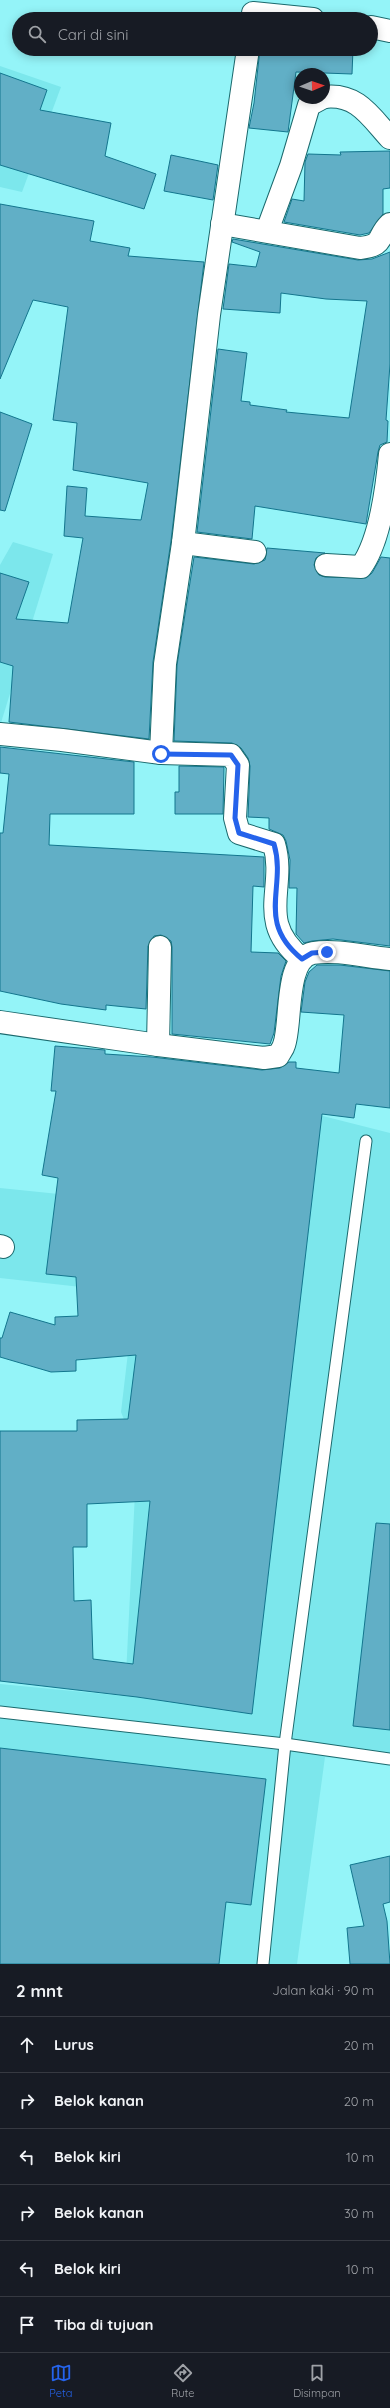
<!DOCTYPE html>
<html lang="id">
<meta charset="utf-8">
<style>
body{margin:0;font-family:Quicksand,sans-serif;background:#242831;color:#f1f3f6}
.compass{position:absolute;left:294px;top:68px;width:36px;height:36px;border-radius:50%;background:#171b24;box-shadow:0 2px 10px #0003;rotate:88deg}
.stop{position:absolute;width:12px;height:12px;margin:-9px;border:3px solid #2563eb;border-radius:50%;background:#fff}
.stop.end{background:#2563eb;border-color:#fff;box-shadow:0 1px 4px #0008}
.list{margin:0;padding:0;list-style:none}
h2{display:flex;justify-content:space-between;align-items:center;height:52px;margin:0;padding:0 16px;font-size:17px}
h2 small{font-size:13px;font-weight:400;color:#9ea1a6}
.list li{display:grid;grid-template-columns:26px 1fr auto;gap:12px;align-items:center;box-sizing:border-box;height:56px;padding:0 16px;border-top:1px solid #363941}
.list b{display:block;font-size:15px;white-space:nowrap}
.list em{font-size:13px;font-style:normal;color:#9ea1a6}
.icon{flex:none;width:22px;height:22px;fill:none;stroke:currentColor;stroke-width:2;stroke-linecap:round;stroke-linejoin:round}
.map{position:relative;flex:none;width:390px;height:1964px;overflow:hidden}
.search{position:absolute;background:#171b24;box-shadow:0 2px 10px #0003;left:12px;right:12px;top:12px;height:44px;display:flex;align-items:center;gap:10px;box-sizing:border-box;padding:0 14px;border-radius:22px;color:#9ea1a6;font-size:15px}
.sheet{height:388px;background:#171b24}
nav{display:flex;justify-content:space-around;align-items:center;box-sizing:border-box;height:56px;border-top:1px solid #363941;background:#171b24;font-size:11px;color:#9ea1a6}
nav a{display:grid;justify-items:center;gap:2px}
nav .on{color:#2563eb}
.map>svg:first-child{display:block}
</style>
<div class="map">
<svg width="390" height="1964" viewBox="0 0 390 1964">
<rect width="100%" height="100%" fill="#94f4f8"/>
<!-- built -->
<g fill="#7ce7ec">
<polygon points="0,66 61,87 22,192 0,187"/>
<polygon points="13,542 53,554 0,726 0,565"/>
<polygon points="311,1113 390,1133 390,1764 325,1757 297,1964 0,1964 0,1684 125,1696 137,1452 121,1412 135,1293 0,1278 0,1188 196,1208"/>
</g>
<!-- building -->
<g fill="#61afc6" stroke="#13768e" fill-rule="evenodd">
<polygon points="260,49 353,49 352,74 296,72 288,132 249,128 254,103"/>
<polygon points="0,73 47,90 40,110 111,123 105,156 156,174 144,209 0,165"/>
<polygon points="390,151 390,188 383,189 383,214 369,233 360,235 284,222 292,199 304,201 305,162 308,154 341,155 340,152"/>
<polygon points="171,155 218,165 213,200 164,191"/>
<polygon points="0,204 94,221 90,241 130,248 128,256 204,262 171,541 153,662 149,739 9,722 13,666 0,662 0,573 29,582 16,619 68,623 83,538 64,536 67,486 87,488 85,516 141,520 148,483 73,470 77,423 53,420 68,307 33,300 0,379"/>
<polygon points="233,239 358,260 372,259 390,252 390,364 386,420 388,421 387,442 380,445 378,452 366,524 255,506 252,539 197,532 218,349 247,353 241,401 250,402 250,405 287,410 286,412 349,418 367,301 326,299 281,293 280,313 223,309 229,264 256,267 260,252 232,242"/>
<polygon points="0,412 32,424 5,511 0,510"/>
<polygon points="267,548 325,553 316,558 314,565 319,575 325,577 366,578 372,573 381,557 390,558 390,946 333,939 312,941 304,943 296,934 297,888 289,888 290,860 286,841 283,835 269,829 269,818 248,817 250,766 248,758 241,748 232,743 174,741 177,665 194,557 254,564 265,560"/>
<polygon points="0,747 134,762 134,814 50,814 49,845 264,857 264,887 253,886 251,952 278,953 286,961 281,976 274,1033 270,1044 172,1034 172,947 171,941 161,935 154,936 148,946 146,1009 106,1005 106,1010 61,1004 0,991 0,833 3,833 9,774 0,773"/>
<polygon points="179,766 224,767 223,814 175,814 175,792 179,792"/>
<path d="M317,965H340L390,971V1108L356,1104L354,1118L322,1114L252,1714L137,1697L0,1681V1431H77V1420L128,1419L136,1355L76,1360V1371L51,1372L0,1357V1338H2L10,1312L55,1325V1317L78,1316L76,1277L46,1274L58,1178L42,1175L56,1091H51L55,1046L105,1050V1054L152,1057L262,1070L280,1068L289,1062H296V1068L339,1073L344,1015L301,1012L305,982L309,972ZM150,1501L133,1664L93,1659L91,1600L74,1601L73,1547H87V1504Z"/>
<polygon points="376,1523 390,1524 390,1730 353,1726"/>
<polygon points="0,1748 266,1779 251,1905 226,1902 219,1964 0,1964"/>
<polygon points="390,1856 390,1902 383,1904 387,1921 390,1964 350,1964 347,1928 364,1926 350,1865"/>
</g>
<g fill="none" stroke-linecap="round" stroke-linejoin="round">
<!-- service casing -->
<g stroke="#1b696d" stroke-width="13">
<g id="service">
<polyline points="0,1712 285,1744 390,1759"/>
<polyline points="263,1964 285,1744 366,1141"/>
</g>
</g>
<!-- minor casing -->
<g stroke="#1b696d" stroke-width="24">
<g id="minor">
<polyline points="253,13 313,19"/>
<polyline points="371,27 390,31"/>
<path d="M324,97C357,93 370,116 390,138"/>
<path d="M222,224L360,248C386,245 376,237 390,224"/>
<polyline points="267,231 291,166 309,105 322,98"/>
<polyline points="183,543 255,552"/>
<path d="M326,565L361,567C380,541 387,487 390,454"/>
<path d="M0,734L62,740L161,753L231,755L238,765L235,818L239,833L274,844C287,888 255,921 302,959"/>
<polyline points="161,753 165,664 183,543 209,315 248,49"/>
<path d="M0,1022L158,1045L264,1058L278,1056C280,1052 283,1049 284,1045C292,1024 284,958 313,953C337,949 366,957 390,959"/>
<polyline points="158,1045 160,947"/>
<polyline points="0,1246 3,1247"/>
</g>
</g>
<!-- service -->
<use href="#service" stroke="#fff" stroke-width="11"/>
<!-- minor -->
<use href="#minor" stroke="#fff" stroke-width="22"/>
</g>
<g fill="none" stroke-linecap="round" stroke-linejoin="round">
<!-- route -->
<path stroke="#2563eb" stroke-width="5" d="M161,754L231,755L238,765L235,818L239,833L274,844C287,888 255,921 302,959L312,953L327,952"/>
</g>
</svg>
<svg class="compass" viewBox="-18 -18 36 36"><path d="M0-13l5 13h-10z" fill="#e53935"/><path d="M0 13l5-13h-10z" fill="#9ea1a6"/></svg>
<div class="stop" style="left:161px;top:754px"></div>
<div class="stop end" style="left:327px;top:952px"></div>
<div class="search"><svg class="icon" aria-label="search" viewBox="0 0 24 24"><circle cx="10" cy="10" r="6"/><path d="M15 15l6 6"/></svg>Cari di sini</div>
</div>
<section class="sheet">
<h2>2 mnt<small>Jalan kaki · 90 m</small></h2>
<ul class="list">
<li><svg class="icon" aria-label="ahead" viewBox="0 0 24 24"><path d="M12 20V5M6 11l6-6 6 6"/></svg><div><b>Lurus</b></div><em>20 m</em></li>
<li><svg class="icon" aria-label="right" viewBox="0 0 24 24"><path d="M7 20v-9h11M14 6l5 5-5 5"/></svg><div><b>Belok kanan</b></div><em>20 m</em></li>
<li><svg class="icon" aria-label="left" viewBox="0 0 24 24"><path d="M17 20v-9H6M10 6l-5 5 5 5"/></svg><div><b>Belok kiri</b></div><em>10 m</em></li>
<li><svg class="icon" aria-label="right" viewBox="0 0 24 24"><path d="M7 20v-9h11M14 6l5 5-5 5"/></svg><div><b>Belok kanan</b></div><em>30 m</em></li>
<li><svg class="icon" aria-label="left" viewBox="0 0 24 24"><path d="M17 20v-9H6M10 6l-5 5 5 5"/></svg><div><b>Belok kiri</b></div><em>10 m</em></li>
<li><svg class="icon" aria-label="arrive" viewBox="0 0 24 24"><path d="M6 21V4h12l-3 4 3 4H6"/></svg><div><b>Tiba di tujuan</b></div></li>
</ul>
</section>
<nav>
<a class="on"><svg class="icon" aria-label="map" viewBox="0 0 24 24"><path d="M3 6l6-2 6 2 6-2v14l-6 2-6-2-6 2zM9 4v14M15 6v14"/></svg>Peta</a>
<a><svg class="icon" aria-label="directions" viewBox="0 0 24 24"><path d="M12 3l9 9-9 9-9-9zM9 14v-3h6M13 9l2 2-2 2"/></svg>Rute</a>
<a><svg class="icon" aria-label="saved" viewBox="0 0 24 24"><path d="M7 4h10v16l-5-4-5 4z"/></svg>Disimpan</a>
</nav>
